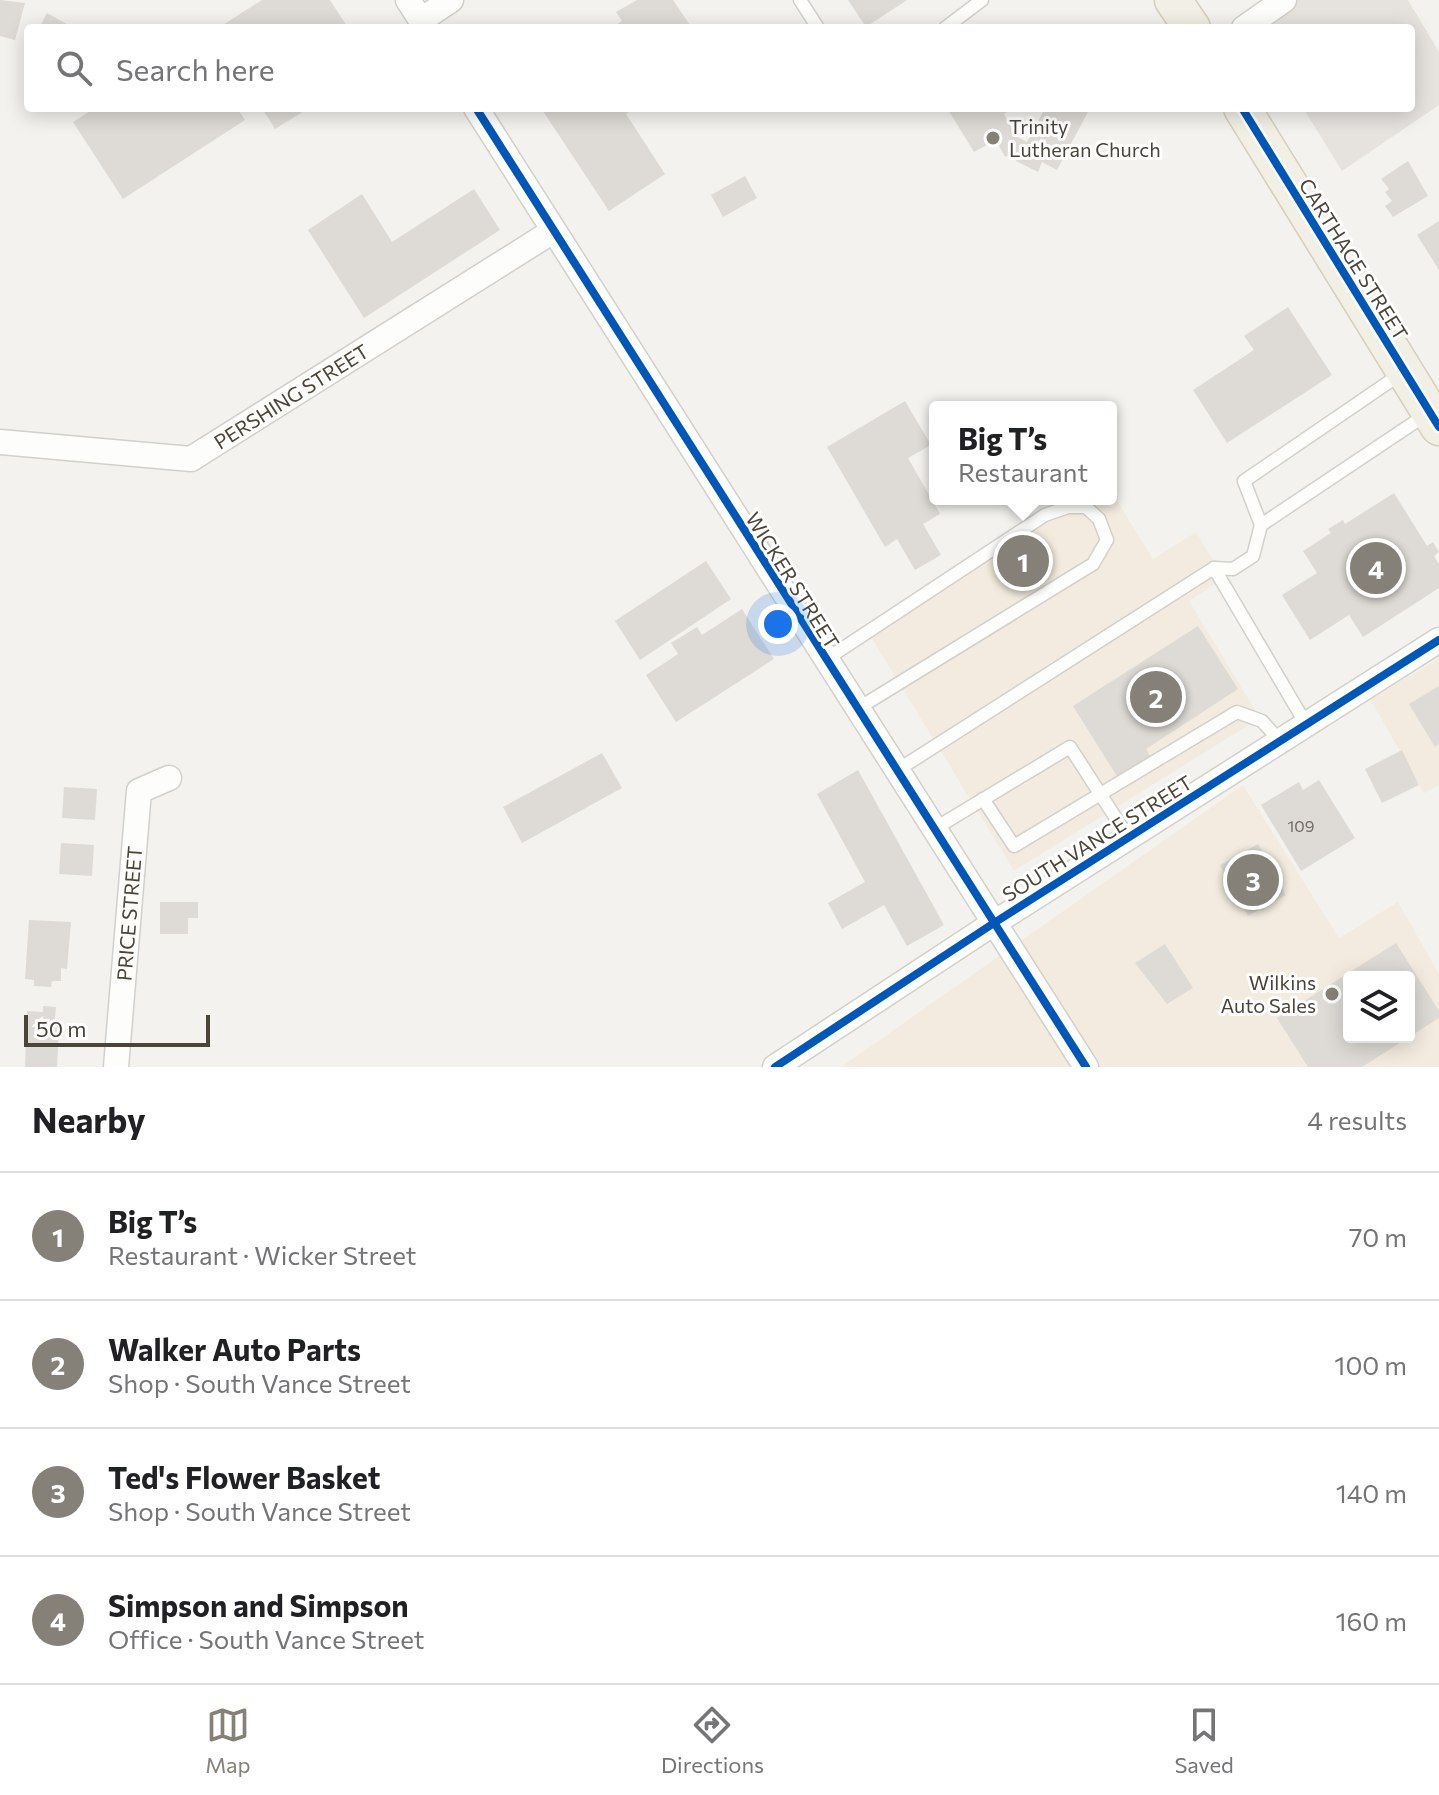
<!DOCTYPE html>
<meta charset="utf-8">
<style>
body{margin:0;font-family:Commissioner,sans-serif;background:#f2f2f2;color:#202124}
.controls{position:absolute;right:24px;bottom:24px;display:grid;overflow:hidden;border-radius:8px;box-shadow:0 4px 20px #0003}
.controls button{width:72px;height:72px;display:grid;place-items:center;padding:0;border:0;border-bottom:2px solid #e0e0e0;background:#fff;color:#202124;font:40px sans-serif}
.scale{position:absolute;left:24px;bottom:20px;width:186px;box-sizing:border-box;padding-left:8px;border:4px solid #4b4439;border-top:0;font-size:22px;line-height:28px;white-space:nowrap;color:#4b4439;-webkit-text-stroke:6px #fff;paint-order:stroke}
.you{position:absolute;left:778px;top:624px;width:28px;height:28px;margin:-20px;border:6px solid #fff;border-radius:50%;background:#1a73e8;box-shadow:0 0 0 12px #1a73e833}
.badge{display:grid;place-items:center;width:52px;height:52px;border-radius:50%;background:#868178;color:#fff;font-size:26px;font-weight:700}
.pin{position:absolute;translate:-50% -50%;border:4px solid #fff;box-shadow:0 2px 8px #0006}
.popup{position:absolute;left:929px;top:401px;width:188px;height:104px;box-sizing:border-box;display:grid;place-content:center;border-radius:8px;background:#fff;filter:drop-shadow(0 2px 6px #0005);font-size:26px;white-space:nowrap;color:#757577}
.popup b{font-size:30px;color:#202124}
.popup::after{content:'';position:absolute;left:50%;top:100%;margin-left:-16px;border:16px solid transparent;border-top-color:#fff}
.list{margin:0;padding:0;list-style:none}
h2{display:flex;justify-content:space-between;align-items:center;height:104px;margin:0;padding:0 32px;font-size:34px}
h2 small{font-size:26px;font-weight:400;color:#757577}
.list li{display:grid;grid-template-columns:52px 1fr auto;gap:24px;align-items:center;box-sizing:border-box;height:128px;padding:0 32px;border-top:2px solid #e0e0e0}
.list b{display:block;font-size:30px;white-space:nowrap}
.list p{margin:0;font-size:26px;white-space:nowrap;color:#757577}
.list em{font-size:26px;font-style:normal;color:#757577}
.icon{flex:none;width:44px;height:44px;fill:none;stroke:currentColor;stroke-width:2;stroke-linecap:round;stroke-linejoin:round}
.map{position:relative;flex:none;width:1439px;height:1067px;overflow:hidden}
.search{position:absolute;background:#fff;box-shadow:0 4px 20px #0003;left:24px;right:24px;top:24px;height:88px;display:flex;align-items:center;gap:20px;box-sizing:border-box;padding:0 28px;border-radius:8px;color:#757577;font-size:30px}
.sheet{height:616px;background:#fff}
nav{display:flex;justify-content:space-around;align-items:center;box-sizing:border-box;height:112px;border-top:2px solid #e0e0e0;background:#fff;font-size:22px;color:#757577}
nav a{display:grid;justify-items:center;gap:4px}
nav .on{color:#868178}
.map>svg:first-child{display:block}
</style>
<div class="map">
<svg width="1439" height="1067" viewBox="0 0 1439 1067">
<rect width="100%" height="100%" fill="#f4f2ee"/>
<!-- commercial -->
<g fill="#f3ebdf" fill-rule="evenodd">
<polygon points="1111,491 1153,559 1196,532 1224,578 1189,601 1260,718 1014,871 865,627 1071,499 1111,499"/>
<polygon points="1439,659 1439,785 1424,793 1370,699"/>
<path d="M1243,785L1339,938L1398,902L1439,974V1067H841ZM1349,977H1409V1037H1349Z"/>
</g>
<!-- parking -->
<polygon fill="#e6e3df" points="1284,0 1408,0 1439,52 1439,105 1342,171 1303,108 1411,108 1411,28 1253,28"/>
<!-- building -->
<g fill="#dedbd6" fill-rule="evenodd">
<polygon points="0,0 25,3 15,40 0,36"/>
<polygon points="262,0 330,0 348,28 218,28"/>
<polygon points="637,0 673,0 692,28 611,28 622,21 616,12"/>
<polygon points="848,0 907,0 866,27"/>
<polygon points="47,13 74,28 39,28"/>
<polygon points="95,108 237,108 245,120 123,199 73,122"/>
<polygon points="262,108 309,108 275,129"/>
<polygon points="541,108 634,108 626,114 665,174 609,211"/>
<polygon points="947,108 1014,108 1004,114 1016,136 1027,142 1045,108 1080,108 1088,112 1057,170 1042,162 1038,172 1016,161 1019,155 1014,152 1005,157 996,140 974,152"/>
<polygon points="1408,161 1428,196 1393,217 1385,206 1392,201 1385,192 1389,189 1381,179"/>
<polygon points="745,176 757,198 723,217 711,195"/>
<polygon points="474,189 500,230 364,318 308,230 362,194 392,242"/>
<polygon points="1439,221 1439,270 1417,235"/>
<polygon points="1288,307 1332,375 1227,443 1193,390 1254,350 1244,336"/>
<polygon points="905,401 931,445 908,458 940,514 923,524 941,555 915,570 897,539 885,547 827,447"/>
<polygon points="1394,493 1427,546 1433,542 1439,552 1434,556 1439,564 1439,588 1363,637 1349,615 1310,640 1282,595 1317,573 1303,551 1331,533 1328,529 1343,520 1345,524"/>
<polygon points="706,561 731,599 640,660 615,621"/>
<polygon points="742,609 774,659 676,722 646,675 678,654 671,643 697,627 702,635"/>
<polygon points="1198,626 1238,689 1146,749 1151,757 1118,778 1073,706"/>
<polygon points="1439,686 1439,744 1435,747 1409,704"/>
<polygon points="1402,750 1419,785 1382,803 1365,769"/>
<polygon points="602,753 622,788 522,843 503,807"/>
<polygon points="858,770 944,925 907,946 884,905 842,929 828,903 865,882 817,794"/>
<polygon points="1319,780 1355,838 1301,871 1261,805 1299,782 1303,790"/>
<polygon points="64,787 97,789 95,820 62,818"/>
<polygon points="61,843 94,845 92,876 59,874"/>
<polygon points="1258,844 1286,895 1248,916 1220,865"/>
<polygon points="160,902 198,902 198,918 188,918 188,934 160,934"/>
<polygon points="29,920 71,922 67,969 61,968 61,981 52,981 51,987 34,986 34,980 25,979"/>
<path d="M1396,943L1439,1011V1018L1362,1067H1308L1277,1018ZM1349,977H1409V1037H1349Z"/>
<polygon points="1165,944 1193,988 1167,1004 1135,963"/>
<polygon points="43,1006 56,1007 54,1027 59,1028 57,1067 25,1067 27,1011 43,1012"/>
</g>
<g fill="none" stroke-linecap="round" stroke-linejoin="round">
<!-- service casing -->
<g stroke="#d2d0cb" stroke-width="15">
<g id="service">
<polyline points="800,0 818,28"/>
<polyline points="945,28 982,0"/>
<polyline points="1261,525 1244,481 1402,373"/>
<polyline points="1214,568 1306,724"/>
<polyline points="825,660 1045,515 1068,507 1086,507 1099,519 1107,540 1093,564 857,709"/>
<polyline points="896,771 1214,568 1233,569 1253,556 1261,525 1427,414"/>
<polyline points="983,799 1014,846 1237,712 1262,721 1280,741"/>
<polyline points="934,829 1070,747 1128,837"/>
</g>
</g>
<!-- minor casing -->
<g stroke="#d2d0cb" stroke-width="27">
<g id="minor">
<polyline points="408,0 426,28"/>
<polyline points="421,20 451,0"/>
<polyline points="1244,28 1284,0"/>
<polyline points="476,108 1086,1067"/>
<path id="s1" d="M0,442L191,459L553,231"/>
<path id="s2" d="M116,1067L139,791L169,778"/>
<polyline points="775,1067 994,923 1439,640"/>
</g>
</g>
<!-- primary casing -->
<g stroke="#d6cebb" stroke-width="39">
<g id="primary">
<polyline points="1173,0 1192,28"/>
<polyline points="1242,108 1439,427"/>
</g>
</g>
<!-- service -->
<use href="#service" stroke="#fdfdfc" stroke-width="12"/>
<!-- minor -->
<use href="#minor" stroke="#fdfdfc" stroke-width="24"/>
<!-- primary -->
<use href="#primary" stroke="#f2efe6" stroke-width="36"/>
<!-- cycleway casing -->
<g stroke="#fff" stroke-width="13">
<g id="cycleway">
<polyline points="476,108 1086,1067"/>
<polyline points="1242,108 1439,427"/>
<polyline points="775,1067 994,923 1439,640"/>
</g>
</g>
<!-- cycleway -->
<use href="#cycleway" stroke="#0057b8" stroke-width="8"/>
</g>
<!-- markers -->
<g fill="#868178" stroke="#fff" stroke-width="3">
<circle cx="993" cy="138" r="8"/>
<circle cx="1332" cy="994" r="8"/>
</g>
<g text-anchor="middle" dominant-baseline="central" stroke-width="6" stroke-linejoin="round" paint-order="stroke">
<!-- number labels -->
<g font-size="16" fill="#706a61">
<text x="1301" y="825">109</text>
</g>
<!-- poi labels -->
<g font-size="20" fill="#4b4439" stroke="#fff" text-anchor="start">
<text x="1009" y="126">Trinity<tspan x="1009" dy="23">Lutheran Church</tspan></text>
<text x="1316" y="982" text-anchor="end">Wilkins<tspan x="1316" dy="23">Auto Sales</tspan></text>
</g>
<!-- street labels -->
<g font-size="20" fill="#4b4439" stroke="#fff">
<text transform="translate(1354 259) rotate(58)">CARTHAGE STREET</text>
<text stroke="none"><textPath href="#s1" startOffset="310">PERSHING STREET</textPath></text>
<text transform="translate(793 580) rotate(58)">WICKER STREET</text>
<text transform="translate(1097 838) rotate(-32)">SOUTH VANCE STREET</text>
<text stroke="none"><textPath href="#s2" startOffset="154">PRICE STREET</textPath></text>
</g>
</g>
</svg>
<div class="controls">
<button><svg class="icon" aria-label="layers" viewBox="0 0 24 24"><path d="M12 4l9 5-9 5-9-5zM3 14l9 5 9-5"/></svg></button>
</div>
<div class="scale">50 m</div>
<div class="you"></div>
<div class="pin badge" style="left:1023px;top:561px">1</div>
<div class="popup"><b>Big T’s</b>Restaurant</div>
<div class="pin badge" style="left:1156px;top:697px">2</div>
<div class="pin badge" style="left:1253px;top:880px">3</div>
<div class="pin badge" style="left:1376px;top:568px">4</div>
<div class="search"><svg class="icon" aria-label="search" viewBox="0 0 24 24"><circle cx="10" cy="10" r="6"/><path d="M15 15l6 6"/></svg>Search here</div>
</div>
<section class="sheet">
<h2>Nearby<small>4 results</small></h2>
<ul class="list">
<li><span class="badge">1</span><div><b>Big T’s</b><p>Restaurant · Wicker Street</p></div><em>70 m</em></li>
<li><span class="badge">2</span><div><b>Walker Auto Parts</b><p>Shop · South Vance Street</p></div><em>100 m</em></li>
<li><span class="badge">3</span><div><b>Ted's Flower Basket</b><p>Shop · South Vance Street</p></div><em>140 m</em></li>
<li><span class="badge">4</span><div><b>Simpson and Simpson</b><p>Office · South Vance Street</p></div><em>160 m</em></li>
</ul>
</section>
<nav>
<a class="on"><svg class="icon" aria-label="map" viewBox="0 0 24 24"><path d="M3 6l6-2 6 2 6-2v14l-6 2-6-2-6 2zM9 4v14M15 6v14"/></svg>Map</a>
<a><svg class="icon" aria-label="directions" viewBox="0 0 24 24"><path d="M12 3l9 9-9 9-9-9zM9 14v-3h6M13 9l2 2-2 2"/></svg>Directions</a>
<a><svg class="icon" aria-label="saved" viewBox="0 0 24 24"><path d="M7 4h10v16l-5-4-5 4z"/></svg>Saved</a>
</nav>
